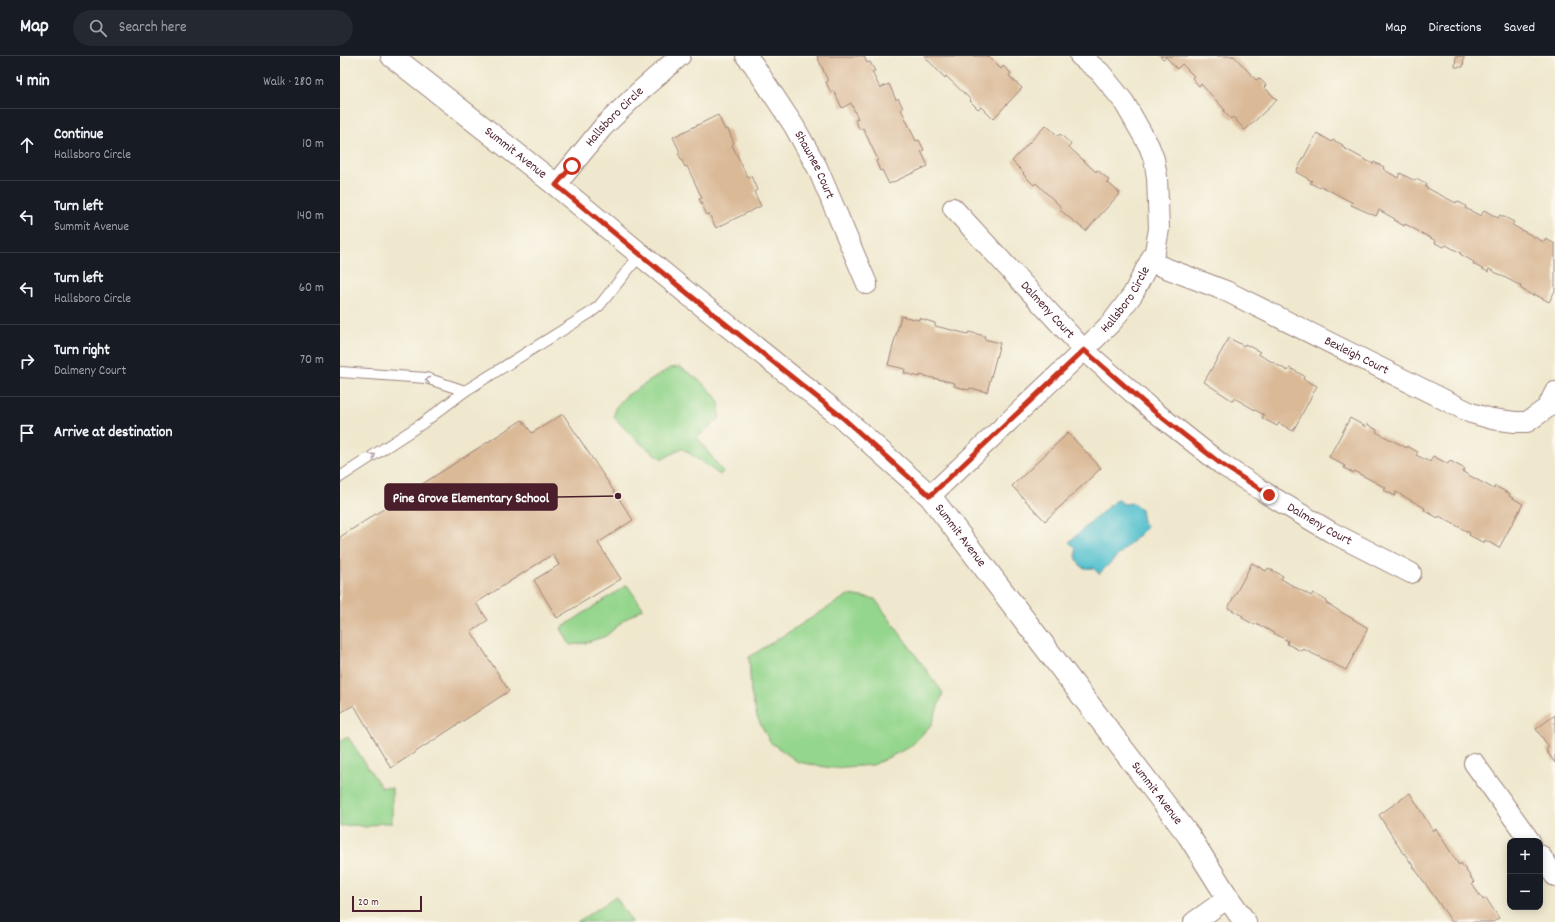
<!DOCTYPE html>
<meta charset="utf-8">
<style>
body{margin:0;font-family:Dekko,sans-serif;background:#242831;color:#f1f3f6}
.controls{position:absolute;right:12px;bottom:12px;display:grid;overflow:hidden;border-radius:8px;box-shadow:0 2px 10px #0003}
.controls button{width:36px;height:36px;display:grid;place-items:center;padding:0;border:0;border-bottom:1px solid #363941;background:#171b24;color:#f1f3f6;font:20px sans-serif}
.scale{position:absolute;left:12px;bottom:10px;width:70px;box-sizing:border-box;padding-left:4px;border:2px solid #4a1f2b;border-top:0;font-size:11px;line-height:14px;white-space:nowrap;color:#4a1f2b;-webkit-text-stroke:3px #fbf7ec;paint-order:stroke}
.stop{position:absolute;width:12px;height:12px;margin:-9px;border:3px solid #c8321e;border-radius:50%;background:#fff}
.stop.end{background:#c8321e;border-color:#fff;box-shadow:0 1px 4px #0008}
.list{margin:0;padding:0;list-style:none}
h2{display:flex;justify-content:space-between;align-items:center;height:52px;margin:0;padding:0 16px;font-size:17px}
h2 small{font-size:13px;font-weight:400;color:#9ea1a6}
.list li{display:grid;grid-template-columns:26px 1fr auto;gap:12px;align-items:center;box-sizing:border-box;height:72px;padding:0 16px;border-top:1px solid #363941}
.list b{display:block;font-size:15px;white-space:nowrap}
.list p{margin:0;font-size:13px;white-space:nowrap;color:#9ea1a6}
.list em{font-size:13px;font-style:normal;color:#9ea1a6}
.icon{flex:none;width:22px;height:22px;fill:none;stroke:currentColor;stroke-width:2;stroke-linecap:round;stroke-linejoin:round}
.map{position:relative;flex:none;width:1215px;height:866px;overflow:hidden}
header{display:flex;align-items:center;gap:24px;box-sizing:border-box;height:56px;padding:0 20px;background:#171b24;border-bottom:1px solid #363941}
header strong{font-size:19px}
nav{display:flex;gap:22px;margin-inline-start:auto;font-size:14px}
.search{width:280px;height:36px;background:#242831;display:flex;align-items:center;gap:10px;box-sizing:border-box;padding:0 14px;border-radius:22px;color:#9ea1a6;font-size:15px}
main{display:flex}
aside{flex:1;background:#171b24}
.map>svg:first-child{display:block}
</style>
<header>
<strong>Map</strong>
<div class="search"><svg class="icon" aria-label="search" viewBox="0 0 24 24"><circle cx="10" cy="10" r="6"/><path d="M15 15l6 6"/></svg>Search here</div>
<nav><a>Map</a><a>Directions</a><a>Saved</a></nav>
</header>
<main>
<aside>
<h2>4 min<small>Walk · 280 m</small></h2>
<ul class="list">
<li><svg class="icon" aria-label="ahead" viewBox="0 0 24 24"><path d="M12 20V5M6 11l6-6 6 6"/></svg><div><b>Continue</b><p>Hallsboro Circle</p></div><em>10 m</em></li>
<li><svg class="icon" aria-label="left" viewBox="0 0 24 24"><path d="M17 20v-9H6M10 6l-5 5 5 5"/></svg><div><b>Turn left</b><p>Summit Avenue</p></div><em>140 m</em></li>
<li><svg class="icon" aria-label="left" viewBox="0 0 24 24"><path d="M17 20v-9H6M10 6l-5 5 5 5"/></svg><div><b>Turn left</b><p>Hallsboro Circle</p></div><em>60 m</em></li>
<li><svg class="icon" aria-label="right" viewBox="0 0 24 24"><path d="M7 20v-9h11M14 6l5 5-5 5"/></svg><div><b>Turn right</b><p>Dalmeny Court</p></div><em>70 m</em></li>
<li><svg class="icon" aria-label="arrive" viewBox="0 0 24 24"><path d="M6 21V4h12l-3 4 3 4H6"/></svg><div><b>Arrive at destination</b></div></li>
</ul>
</aside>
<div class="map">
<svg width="1215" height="866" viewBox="0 0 1215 866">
<rect width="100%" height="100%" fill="#fbf7ec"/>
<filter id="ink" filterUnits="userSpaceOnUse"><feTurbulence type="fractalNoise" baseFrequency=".025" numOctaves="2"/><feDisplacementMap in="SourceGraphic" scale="8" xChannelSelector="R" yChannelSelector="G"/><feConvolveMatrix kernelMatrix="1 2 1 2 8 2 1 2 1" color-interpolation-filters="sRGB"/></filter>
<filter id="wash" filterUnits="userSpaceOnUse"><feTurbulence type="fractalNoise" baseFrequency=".012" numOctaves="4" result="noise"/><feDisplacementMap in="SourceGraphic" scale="16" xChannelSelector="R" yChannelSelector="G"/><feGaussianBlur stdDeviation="0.9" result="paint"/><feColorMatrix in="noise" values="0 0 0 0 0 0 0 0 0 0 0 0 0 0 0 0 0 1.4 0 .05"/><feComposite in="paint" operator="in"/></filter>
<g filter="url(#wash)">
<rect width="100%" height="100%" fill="#efe8ce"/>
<!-- green -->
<g fill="#94d68d" stroke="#6f7a5c">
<path d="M340,311C353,320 370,330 378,345C381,350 379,357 379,363L357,381L383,416L380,419L342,392L323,403C304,392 288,377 274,361L275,352L286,340L330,312Z"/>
<polygon points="287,529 303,552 284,564 266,580 245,587 230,589 221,572"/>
<polygon points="508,539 535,543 603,637 591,669 570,691 533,709 491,712 458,706 430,686 417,661 411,637 409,601"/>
<polygon points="8,681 41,731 52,732 52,767 41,767 26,771 16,769 0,770 0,686"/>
<polygon points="276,841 292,866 237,866"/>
</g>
<!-- water -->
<path fill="#55c1cf" stroke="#50707d" d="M778,442L783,448L793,447L801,453L803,466L807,471L759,518L753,512C740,515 735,505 736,493L729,486Z"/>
<g id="blocks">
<!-- building -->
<g fill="#dab997">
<polygon points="477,0 524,0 527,7 530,6 535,15 532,16 540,32 549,28 556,44 558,42 563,52 561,53 576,85 579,84 584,94 581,95 588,110 549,128 542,114 540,115 536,105 538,104 523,72 520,74 515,64 518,63 511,47 502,52 494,35 491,37 486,26 488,25"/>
<polygon points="584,0 648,0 661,13 663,10 671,17 669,20 682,32 653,63 641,51 638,53 630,45 631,44 606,20 605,22"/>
<polygon points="820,0 894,0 916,24 919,22 926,29 924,31 937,44 905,74 893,61 891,63 883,55 885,54 861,28 859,30 852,22 854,20 842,8 837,13 826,1 823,3"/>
<polygon points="1116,0 1124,0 1123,11 1115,11"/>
<polygon points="378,59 385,74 388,73 394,87 392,89 408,122 411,120 417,134 414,136 421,150 376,172 369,158 367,159 359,143 362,142 347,110 345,111 338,97 340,96 333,81"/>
<polygon points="706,69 718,80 720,78 731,88 729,91 756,116 757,114 769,124 767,126 780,137 746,175 720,154 722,152 696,127 694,129 683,118 684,117 672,105"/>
<polygon points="977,77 992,86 993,84 1003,89 1002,91 1033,108 1034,106 1044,111 1043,113 1058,122 1060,117 1075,125 1076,123 1087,128 1085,131 1116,147 1117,145 1126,150 1125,152 1141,160 1144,154 1158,162 1160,159 1174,166 1172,169 1204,186 1206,183 1215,188 1215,235 1209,246 1194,238 1193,240 1180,232 1181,230 1149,213 1148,216 1133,208 1134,206 1120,198 1121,197 1106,189 1104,191 1095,187 1096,185 1065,168 1064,170 1054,164 1055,163 1039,154 1036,160 1011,149 1013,147 981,130 980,132 970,127 972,125 956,116"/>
<polygon points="561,260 579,264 579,262 595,267 595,270 628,278 629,276 645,280 644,283 660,287 647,336 630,332 629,334 614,330 615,327 580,319 580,321 564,317 565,313 548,309"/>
<polygon points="889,282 904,290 905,288 920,296 918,298 948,315 950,312 964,320 963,323 977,330 953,375 939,367 937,370 922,362 924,359 894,342 893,345 864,326"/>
<polygon points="223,358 293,464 258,487 281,523 217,562 194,524 219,509 213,498 136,547 148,564 131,575 169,635 51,712 14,649 0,657 0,481 182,364 192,377"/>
<polygon points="1010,362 1026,371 1027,368 1037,374 1036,376 1067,392 1067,390 1078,396 1076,399 1090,406 1093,400 1108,408 1110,405 1125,413 1123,416 1154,433 1155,430 1170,438 1169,440 1183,448 1159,492 1145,484 1144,487 1129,479 1130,477 1099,460 1098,462 1084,454 1085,452 1056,436 1055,440 1044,434 1046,432 1014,415 1013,417 1004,412 1005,410 989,401"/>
<polygon points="728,377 761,412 705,465 672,430"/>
<polygon points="912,507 926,515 928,512 943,520 941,523 971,540 973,537 987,545 986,547 1028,572 1006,614 963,593 961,595 947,588 948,585 916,567 915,569 902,562 903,560 888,552"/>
<polygon points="1215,659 1215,707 1206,694 1209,691 1196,673"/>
<polygon points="1070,737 1093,775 1096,773 1119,809 1121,807 1134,826 1132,828 1143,844 1146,842 1159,862 1153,866 1112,866 1064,797 1063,797 1039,759"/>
</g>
</g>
</g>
<g filter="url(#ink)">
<use href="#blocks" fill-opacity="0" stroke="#9c847c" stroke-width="1"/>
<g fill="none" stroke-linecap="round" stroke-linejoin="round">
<!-- lane casing -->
<g stroke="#9c847c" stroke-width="12">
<g id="lane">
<polyline points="0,316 86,322 125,335"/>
<polyline points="0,421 83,367 125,335 250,257 259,250 300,199"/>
</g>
</g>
<!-- street casing -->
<g stroke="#9c847c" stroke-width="22">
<g id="street">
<path id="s1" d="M406,0L413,8L454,70L477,111L527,228"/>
<path id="s2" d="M216,129L263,71L300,35L340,0"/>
<path id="s3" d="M613,152L744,294L810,352L881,408L929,439L991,476L1071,517"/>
<path id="s4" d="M810,206L886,235L1131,357L1152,363L1175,366H1187L1207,352L1215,336"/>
<path id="s5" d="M590,440L744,294L772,266L793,238L815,195L819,173L817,121L814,103L809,90L784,46L760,16L740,0"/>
<polyline points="1134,707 1190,785"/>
<polyline points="1200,799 1215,820"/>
<polyline points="854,866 888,842"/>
</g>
</g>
<!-- secondary casing -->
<g stroke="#9c847c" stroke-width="24">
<g id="secondary">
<path id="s6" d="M52,0L216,129L341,232L503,362L590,440L849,780L888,842L905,866"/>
</g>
</g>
<!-- lane -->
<use href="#lane" stroke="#fff" stroke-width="10"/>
<!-- street -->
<use href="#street" stroke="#fff" stroke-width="20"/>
<!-- secondary -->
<use href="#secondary" stroke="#fff" stroke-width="22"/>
</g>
<!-- one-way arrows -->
<defs><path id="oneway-chevron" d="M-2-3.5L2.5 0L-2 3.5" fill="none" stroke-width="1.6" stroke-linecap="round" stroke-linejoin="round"/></defs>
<g stroke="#ae9aa0">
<use href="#oneway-chevron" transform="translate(88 324) rotate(-167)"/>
<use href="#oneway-chevron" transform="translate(33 400) rotate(-33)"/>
</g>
</g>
<g fill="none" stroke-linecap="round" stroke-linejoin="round" filter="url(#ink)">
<!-- route -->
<polyline stroke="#c8321e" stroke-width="5" points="232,110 216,129 341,232 503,362 590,440 744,294 810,352 881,408 929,439"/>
</g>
<g text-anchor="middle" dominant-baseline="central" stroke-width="3" stroke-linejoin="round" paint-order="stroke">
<!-- street labels -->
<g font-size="13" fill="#4a1f2b" stroke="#fbf7ec">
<text stroke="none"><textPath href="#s2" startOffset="90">Hallsboro Circle</textPath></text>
<text stroke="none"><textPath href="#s6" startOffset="157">Summit Avenue</textPath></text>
<text stroke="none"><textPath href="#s1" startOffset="129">Shawnee Court</textPath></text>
<text stroke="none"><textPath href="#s5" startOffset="278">Hallsboro Circle</textPath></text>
<text stroke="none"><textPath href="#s3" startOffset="139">Dalmeny Court</textPath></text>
<text stroke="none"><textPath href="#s4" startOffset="227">Bexleigh Court</textPath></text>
<text stroke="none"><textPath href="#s3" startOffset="487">Dalmeny Court</textPath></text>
<text stroke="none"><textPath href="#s6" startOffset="745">Summit Avenue</textPath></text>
<text stroke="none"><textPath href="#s6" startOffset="1069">Summit Avenue</textPath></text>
</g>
</g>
<!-- callouts -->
<path fill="none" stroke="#4a1f2b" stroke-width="1.5" d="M278 440L217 441"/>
<circle fill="#4a1f2b" stroke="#fbf7ec" stroke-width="1.5" cx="278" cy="440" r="4"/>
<rect fill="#4a1f2b" stroke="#4a1f2b" stroke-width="1.5" x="45" y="428" width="172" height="26" rx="4"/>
<g font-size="14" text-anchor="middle" font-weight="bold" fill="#fff">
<text x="131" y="446">Pine Grove Elementary School</text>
</g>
</svg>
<div class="controls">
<button>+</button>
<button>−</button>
</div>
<div class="scale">20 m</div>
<div class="stop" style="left:232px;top:110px"></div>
<div class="stop end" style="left:929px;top:439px"></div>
</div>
</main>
